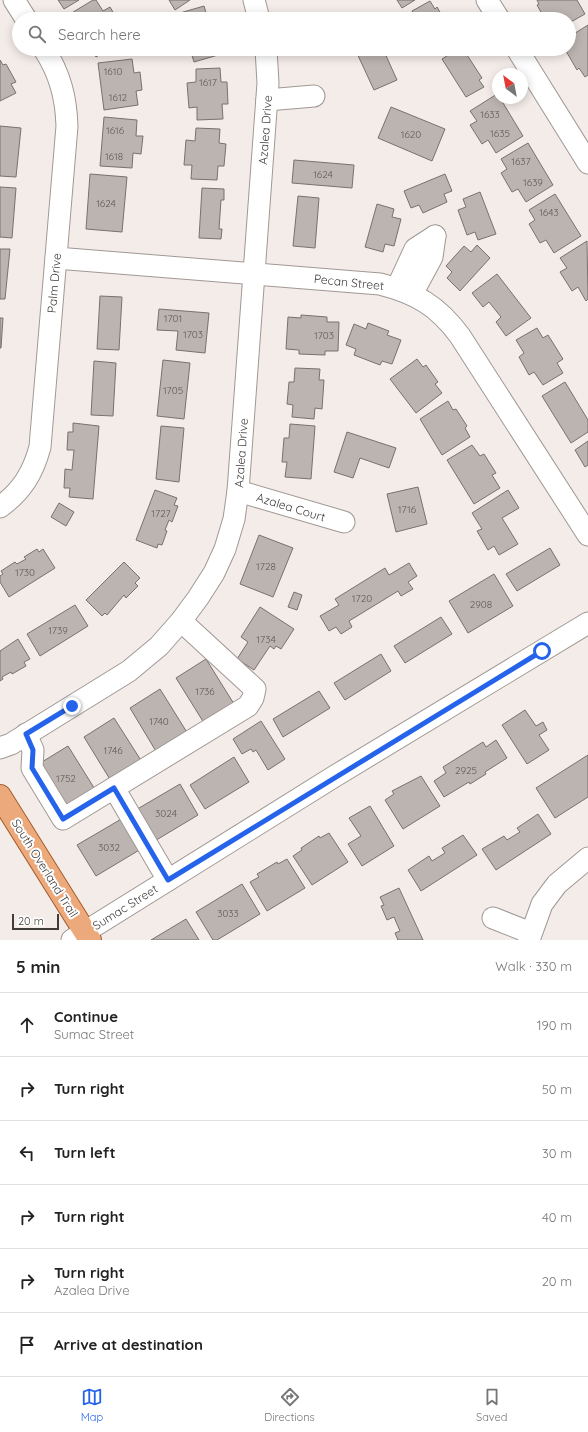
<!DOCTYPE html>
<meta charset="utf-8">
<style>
body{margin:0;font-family:Quicksand,sans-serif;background:#f2f2f2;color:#222}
.compass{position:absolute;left:492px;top:68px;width:36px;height:36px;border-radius:50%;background:#fff;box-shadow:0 2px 10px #0003;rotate:328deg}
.scale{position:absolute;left:12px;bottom:10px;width:47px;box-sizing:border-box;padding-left:4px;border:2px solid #3f3c3a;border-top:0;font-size:11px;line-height:14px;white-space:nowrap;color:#3f3c3a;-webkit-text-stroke:3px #fff;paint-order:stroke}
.stop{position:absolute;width:12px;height:12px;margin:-9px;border:3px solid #2563eb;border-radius:50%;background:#fff}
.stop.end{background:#2563eb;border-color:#fff;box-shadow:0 1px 4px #0008}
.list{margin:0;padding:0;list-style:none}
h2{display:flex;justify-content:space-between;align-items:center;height:52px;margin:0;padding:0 16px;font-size:17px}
h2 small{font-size:13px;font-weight:400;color:#767676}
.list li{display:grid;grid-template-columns:26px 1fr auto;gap:12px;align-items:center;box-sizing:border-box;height:64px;padding:0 16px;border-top:1px solid #e0e0e0}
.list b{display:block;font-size:15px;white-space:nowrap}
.list p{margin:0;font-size:13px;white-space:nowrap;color:#767676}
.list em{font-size:13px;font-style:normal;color:#767676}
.icon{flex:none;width:22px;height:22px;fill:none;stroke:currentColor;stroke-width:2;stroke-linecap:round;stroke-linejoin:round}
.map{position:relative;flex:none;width:588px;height:940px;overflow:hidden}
.search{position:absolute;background:#fff;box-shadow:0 2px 10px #0003;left:12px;right:12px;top:12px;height:44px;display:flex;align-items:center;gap:10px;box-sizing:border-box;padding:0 14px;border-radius:22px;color:#767676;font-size:15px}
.sheet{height:436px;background:#fff}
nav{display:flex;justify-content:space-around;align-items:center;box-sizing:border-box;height:56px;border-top:1px solid #e0e0e0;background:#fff;font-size:11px;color:#767676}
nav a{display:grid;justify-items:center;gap:2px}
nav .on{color:#2563eb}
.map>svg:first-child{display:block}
</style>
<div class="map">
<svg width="588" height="940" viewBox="0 0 588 940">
<rect width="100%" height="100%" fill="#f4ece8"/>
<!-- building -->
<g fill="#bcb4b0" stroke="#79716e">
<polygon points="58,0 79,0 64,9"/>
<polygon points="93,0 96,0 103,11 110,7 117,19 73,19 70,14"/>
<polygon points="169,0 190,0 175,10"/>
<polygon points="397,0 415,0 402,8"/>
<polygon points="537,0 577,0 585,14 569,23 569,19 545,19 537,5 539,4"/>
<polygon points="430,1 435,9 437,7 444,19 416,19 412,11"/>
<polygon points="204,6 208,19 182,19 180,13"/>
<polygon points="304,15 343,19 303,19"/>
<polygon points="588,25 588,75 585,77 579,68 577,70 566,51 569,49 569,37"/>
<polygon points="91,49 109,49 96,57"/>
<polygon points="182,49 216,49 218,55 194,62 190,49 182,51"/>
<polygon points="355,49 383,49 397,80 374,90"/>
<polygon points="458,49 461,49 465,56 467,55 482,78 479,80 484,87 466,97 442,59"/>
<polygon points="132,59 134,73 140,72 142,90 136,91 138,105 104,110 98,63"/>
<polygon points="0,60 3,65 6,64 16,82 11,84 16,93 0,101"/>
<polygon points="220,68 221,82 227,82 228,104 222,104 223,119 197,120 197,107 189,108 187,83 196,82 196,69"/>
<polygon points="497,94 498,98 500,98 523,136 496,153 488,140 482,144 470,125 477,121 470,111"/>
<polygon points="391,107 445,129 432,161 378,138"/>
<polygon points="104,117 137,120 136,136 143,136 141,154 133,153 132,168 100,166"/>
<polygon points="0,126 21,128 16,177 0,176"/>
<polygon points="196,128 220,129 219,143 226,144 224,166 218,166 217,180 191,179 192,165 184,165 186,140 195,141"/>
<polygon points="528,143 553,185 526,202 518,189 512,192 501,173 507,169 501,159"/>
<polygon points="294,160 354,165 352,188 292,183"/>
<polygon points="90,174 127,177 122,232 86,229"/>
<polygon points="445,174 452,191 444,194 447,202 423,213 419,205 411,208 404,191"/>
<polygon points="0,187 16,188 12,238 0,237"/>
<polygon points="202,188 224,189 224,200 221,200 219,229 222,229 221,239 199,238"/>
<polygon points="480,192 496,234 478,240 475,232 467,235 458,210 466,207 463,199"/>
<polygon points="555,194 581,236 554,253 546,240 540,243 529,224 535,220 529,210"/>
<polygon points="298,196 319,198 315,248 293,246"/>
<polygon points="377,204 394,209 392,217 401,219 394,246 385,244 383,252 365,247"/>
<polygon points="587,241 588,299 586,301 578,287 572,291 560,272 567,268 560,258"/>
<polygon points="477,245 490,258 460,291 447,278 452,272 446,266 464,246 471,252"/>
<polygon points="0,249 10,249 5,299 0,299"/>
<polygon points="497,274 531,318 506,336 496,322 501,317 489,302 483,307 472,293"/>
<polygon points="100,296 122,297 119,350 97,349"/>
<polygon points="159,309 209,313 205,353 176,350 178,331 157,330"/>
<polygon points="301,315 327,317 327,322 339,322 338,351 325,351 325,355 299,354 299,350 286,349 288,317 301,318"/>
<polygon points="0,318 3,318 1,348 0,348"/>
<polygon points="368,323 389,331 387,335 401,340 392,364 382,361 380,365 354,355 356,349 346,345 354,324 366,329"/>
<polygon points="537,328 543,338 548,335 563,359 557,363 563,373 543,385 534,372 529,375 519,357 524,353 516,340"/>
<polygon points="417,359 423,367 426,365 438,382 435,384 442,393 416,413 390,379"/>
<polygon points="163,360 190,363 184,419 157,416"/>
<polygon points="94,361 116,363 113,416 91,415"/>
<polygon points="295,368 320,369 319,380 324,380 322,409 315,408 314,419 292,417 293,405 287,404 289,382 294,382"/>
<polygon points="565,382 588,420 588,432 571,443 542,396"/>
<polygon points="448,401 453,410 456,409 467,426 465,428 470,437 442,455 420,419"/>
<polygon points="73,423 99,426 93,499 69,497 70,488 64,488 65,469 72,470 74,450 67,450 68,432 73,432"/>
<polygon points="290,424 315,426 311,479 285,477 287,462 282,462 284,438 289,438"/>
<polygon points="161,426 184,428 179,482 156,479"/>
<polygon points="347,432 396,448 389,468 360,458 353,478 334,472"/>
<polygon points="588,441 588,465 585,467 575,450"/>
<polygon points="472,445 480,456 484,454 496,473 492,475 500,488 474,504 447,460"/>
<polygon points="418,487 427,524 396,532 387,494"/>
<polygon points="155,490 177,498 174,505 178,506 172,522 169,520 165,530 167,531 162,545 158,544 157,548 136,540"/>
<polygon points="508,490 519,508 502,518 518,544 499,555 494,546 488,550 477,531 482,529 472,513"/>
<polygon points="59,503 74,512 66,526 51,517"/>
<polygon points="259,535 293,548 273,597 240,584"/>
<polygon points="550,548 560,565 517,591 506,574"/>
<polygon points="37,549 39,552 43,549 55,568 9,597 0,582 0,576 3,574 1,571 15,562 17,564 26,559 24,557"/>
<polygon points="124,562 140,578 135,583 138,586 126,598 124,595 107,615 105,613 102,616 86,600"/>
<polygon points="409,563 417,576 408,582 413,589 401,596 398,591 349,621 352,627 341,634 336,627 329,631 320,616 339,605 335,599 385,568 389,575"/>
<polygon points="494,574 513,606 468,633 449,601"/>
<polygon points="294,592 302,595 297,610 288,607"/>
<polygon points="75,605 88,626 40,656 27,634"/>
<polygon points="260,607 294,629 281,649 276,646 274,649 270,646 254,670 237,659 248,642 241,637"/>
<polygon points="441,617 452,634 405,663 394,646"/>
<polygon points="18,639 30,659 24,662 26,666 12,674 11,672 2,677 3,679 0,681 0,651"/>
<polygon points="381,654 391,671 345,700 334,683"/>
<polygon points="206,659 234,704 204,723 176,678"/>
<polygon points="160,689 188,734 157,753 130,708"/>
<polygon points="319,691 330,708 283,737 273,719"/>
<polygon points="525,710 536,726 543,722 547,730 539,735 549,750 527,764 502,725"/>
<polygon points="114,718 142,762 111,781 84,737"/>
<polygon points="261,721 285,759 268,770 256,750 253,752 251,749 242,754 233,739"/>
<polygon points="496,740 507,758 485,772 486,774 470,784 469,782 444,797 434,781 446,773 443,767 483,742 486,747"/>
<polygon points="68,746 96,791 65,810 37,765"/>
<polygon points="588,755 588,797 555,818 536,788"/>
<polygon points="234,757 249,782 205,809 190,785"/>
<polygon points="421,776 440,806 403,829 385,800 394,794 392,791"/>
<polygon points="180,784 198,815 153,842 134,811"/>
<polygon points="370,806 394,846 362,866 348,844 361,836 349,818"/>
<polygon points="538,814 551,834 496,870 482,849 504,836 507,840 520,832 517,828"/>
<polygon points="123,818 141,849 96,876 77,845"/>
<polygon points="329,833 348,862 312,885 293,856 302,850 301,848 319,836 320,838"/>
<polygon points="463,835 477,855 421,891 408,870 429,856 432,861 445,853 442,848"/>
<polygon points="287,859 305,888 267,911 250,882 259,877 257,874 277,862 278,864"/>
<polygon points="242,884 260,914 217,940 213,940 196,912"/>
<polygon points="399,888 423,940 398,940 395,933 400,931 394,917 387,920 381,906 384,905 380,897"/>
<polygon points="186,919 199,940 151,940"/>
</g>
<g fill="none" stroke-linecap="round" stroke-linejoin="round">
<!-- minor casing -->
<g stroke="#a09894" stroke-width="23">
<g id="minor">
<polyline points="14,0 26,19"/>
<polyline points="254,0 259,19"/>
<polyline points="487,0 499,19"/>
<polyline points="517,49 588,163"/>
<polyline points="267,100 314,96"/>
<path d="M56,258L380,284C416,293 438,306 460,336L588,535"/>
<polyline points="397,288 415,249 435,236"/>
<polyline points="412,294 432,257 435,236"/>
<polyline points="238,491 344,522"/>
<path d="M0,507C22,491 33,473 40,447L67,126C66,97 60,74 44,49"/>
<polyline points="26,734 33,750 32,768 63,819 248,706 253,698 255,689 181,621"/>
<polyline points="0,748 11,744 129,671 159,646 181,621 198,598 214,573 225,549 234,519 238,491 268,83 266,49"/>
<polyline points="114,788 168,880"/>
<polyline points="493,918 531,933"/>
<polyline points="72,940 335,776 588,623"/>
<polyline points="529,940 542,904 557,884 588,858"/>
</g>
</g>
<!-- major casing -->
<g stroke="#a75d2c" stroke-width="24">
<polyline id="major" points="0,796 90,940"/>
</g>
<!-- minor -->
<use href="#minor" stroke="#fff" stroke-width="21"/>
<!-- major -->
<use href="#major" stroke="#eca97c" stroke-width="22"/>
</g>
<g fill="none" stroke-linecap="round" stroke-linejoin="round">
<!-- route -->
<polyline stroke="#2563eb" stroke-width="5" points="72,706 26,734 33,750 32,768 63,819 114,788 168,880 542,651"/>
</g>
<g text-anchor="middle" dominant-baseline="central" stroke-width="4" stroke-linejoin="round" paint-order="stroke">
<!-- number labels -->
<g font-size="10" fill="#5e5a58">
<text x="113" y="71">1610</text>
<text x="208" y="82">1617</text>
<text x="118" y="97">1612</text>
<text x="490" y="114">1633</text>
<text x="115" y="130">1616</text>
<text x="500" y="133">1635</text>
<text x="411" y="134">1620</text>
<text x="114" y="156">1618</text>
<text x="521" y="161">1637</text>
<text x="323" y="174">1624</text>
<text x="533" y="182">1639</text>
<text x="106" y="203">1624</text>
<text x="549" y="212">1643</text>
<text x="173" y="318">1701</text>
<text x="193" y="334">1703</text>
<text x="324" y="335">1703</text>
<text x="173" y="390">1705</text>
<text x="407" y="509">1716</text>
<text x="161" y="513">1727</text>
<text x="266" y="566">1728</text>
<text x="25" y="572">1730</text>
<text x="362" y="598">1720</text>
<text x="481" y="604">2908</text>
<text x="58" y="630">1739</text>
<text x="266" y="639">1734</text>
<text x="205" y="691">1736</text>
<text x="159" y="721">1740</text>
<text x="113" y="750">1746</text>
<text x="466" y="770">2925</text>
<text x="66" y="778">1752</text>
<text x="166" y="813">3024</text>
<text x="109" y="847">3032</text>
<text x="228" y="913">3033</text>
</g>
<!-- street labels -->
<g font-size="12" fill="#3f3c3a" stroke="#fff">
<text transform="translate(265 130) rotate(-86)">Azalea Drive</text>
<text transform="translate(349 282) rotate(6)">Pecan Street</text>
<text transform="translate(54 283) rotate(-85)">Palm Drive</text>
<text transform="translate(241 453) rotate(-86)">Azalea Drive</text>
<text transform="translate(291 507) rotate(17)">Azalea Court</text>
<text transform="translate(45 868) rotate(58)">South Overland Trail</text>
<text transform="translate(125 907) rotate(-32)">Sumac Street</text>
</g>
</g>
</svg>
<svg class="compass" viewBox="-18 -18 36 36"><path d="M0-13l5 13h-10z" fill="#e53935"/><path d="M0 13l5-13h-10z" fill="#767676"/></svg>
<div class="scale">20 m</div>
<div class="stop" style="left:542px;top:651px"></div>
<div class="stop end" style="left:72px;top:706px"></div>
<div class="search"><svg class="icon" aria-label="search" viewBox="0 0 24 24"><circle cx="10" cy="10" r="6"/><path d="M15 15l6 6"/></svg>Search here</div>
</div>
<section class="sheet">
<h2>5 min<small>Walk · 330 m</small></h2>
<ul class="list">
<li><svg class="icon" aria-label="ahead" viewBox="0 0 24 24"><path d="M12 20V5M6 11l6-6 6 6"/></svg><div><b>Continue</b><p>Sumac Street</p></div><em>190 m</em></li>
<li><svg class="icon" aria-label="right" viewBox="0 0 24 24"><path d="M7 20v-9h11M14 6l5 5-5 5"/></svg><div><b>Turn right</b></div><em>50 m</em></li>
<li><svg class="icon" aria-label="left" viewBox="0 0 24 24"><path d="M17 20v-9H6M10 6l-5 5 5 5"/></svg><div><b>Turn left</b></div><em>30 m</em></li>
<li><svg class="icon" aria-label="right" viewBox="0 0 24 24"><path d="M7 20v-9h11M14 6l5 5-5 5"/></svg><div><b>Turn right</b></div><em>40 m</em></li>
<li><svg class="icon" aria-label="right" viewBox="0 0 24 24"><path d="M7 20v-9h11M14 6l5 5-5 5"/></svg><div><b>Turn right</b><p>Azalea Drive</p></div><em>20 m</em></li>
<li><svg class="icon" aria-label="arrive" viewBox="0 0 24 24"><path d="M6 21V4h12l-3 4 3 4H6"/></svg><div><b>Arrive at destination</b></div></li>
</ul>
</section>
<nav>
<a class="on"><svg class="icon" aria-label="map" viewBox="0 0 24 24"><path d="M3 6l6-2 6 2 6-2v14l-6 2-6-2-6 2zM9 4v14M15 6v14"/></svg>Map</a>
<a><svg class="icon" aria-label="directions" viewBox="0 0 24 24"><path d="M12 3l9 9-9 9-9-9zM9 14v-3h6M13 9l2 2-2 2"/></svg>Directions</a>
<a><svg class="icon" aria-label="saved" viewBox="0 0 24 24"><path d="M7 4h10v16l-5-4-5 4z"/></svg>Saved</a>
</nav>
